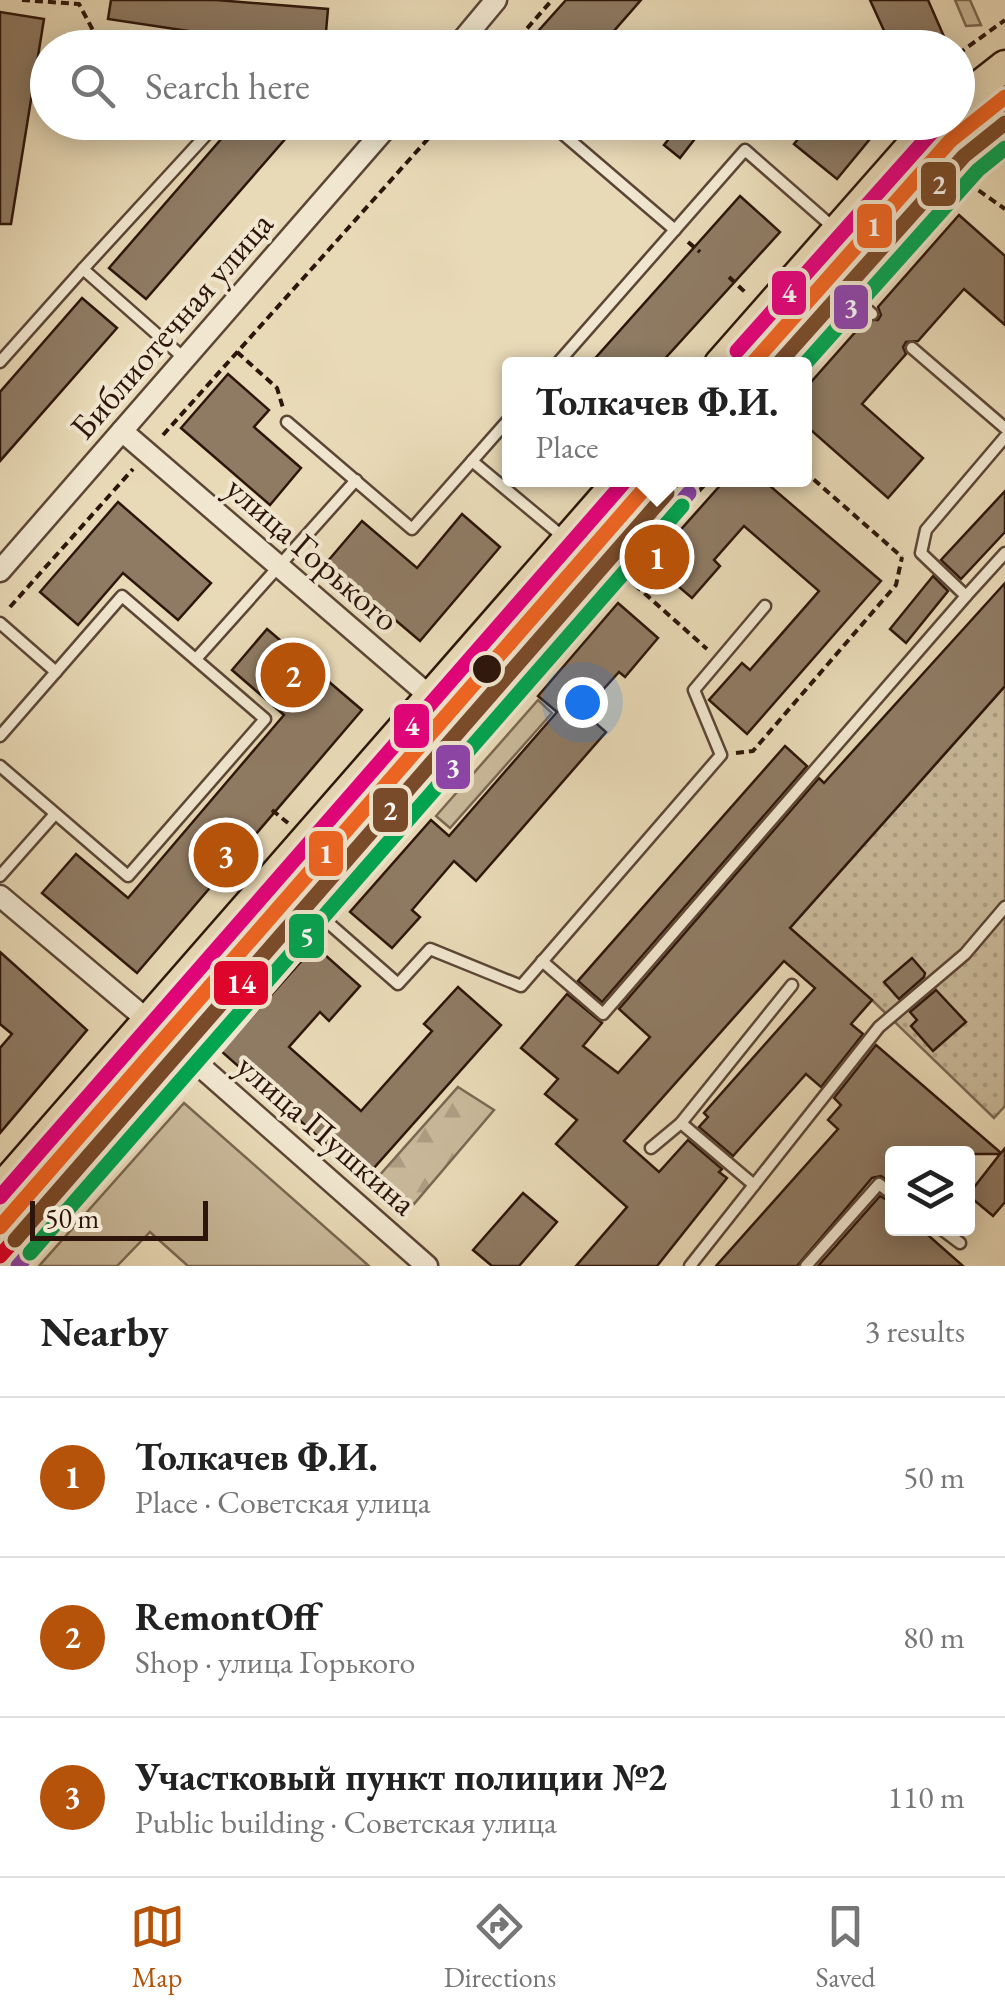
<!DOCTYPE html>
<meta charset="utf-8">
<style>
body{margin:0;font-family:"EB Garamond",serif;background:#f2f2f2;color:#222}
.controls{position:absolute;right:30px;bottom:30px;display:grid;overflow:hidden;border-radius:10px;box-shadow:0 5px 25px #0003}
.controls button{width:90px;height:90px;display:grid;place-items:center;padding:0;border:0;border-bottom:2px solid #e0e0e0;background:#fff;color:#222;font:50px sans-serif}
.scale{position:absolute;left:30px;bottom:25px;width:178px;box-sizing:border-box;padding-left:10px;border:5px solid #2d150b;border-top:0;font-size:28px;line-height:35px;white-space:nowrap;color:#2d150b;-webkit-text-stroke:8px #f1e7d0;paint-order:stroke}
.you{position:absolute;left:582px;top:702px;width:35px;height:35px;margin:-25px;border:8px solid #fff;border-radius:50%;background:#1a73e8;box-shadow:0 0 0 15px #1a73e833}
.badge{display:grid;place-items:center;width:65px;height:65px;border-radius:50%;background:#b45309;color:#fff;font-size:32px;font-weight:700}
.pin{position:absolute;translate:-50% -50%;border:5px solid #fff;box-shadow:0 2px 10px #0006}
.popup{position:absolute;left:502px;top:357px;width:310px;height:130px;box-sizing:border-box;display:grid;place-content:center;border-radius:10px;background:#fff;filter:drop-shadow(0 2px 8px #0005);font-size:32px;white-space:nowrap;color:#767676}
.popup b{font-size:38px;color:#222}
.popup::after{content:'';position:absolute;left:50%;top:100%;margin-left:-20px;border:20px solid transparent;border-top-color:#fff}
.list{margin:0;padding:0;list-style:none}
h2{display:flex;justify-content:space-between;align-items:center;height:130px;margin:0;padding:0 40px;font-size:42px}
h2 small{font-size:32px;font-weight:400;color:#767676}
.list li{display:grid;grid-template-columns:65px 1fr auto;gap:30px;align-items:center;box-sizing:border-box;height:160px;padding:0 40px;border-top:2px solid #e0e0e0}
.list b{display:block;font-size:38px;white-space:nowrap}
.list p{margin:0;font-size:32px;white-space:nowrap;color:#767676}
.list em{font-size:32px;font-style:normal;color:#767676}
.icon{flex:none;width:55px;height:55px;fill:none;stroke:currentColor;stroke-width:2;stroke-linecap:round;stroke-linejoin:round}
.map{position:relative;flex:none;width:1005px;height:1266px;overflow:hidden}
.search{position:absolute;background:#fff;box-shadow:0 5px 25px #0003;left:30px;right:30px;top:30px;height:110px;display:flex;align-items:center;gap:25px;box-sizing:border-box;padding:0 35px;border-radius:55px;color:#767676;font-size:38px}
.sheet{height:610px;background:#fff}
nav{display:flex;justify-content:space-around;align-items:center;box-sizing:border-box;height:140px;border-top:2px solid #e0e0e0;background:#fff;font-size:28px;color:#767676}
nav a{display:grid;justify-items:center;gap:5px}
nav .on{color:#b45309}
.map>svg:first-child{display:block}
</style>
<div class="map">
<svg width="1005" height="1266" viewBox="0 0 1005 1266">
<defs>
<pattern id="forest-firs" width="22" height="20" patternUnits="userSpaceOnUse" patternTransform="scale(2.5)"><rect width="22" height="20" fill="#c9b99a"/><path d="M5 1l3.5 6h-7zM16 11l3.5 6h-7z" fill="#ad9e83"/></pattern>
<pattern id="garden-dots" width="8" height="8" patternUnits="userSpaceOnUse" patternTransform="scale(2.5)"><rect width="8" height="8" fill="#c9b99a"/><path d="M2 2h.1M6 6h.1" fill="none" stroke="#ad9e83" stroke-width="1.8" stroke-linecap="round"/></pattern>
</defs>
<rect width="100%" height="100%" fill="#e9dab7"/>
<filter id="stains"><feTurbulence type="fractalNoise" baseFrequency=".002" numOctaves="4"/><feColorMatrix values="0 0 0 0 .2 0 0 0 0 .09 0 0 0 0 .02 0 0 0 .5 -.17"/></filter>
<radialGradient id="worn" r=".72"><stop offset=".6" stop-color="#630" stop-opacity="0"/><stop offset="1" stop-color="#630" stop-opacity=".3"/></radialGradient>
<!-- grass -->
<g fill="#c9b99a" stroke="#7b6752" stroke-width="2.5">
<polygon points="955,0 970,0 981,25 966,26"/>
<polygon points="538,700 552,713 450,828 436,816"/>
<polygon points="184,1103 369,1266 188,1266 150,1232 117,1266 39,1266"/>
</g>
<!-- forest -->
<polygon fill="url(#forest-firs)" stroke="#7b6752" stroke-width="2.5" points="458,1087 494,1110 414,1204 378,1177"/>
<!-- garden -->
<polygon fill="url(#garden-dots)" stroke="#7b6752" stroke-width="2.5" points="1005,686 1005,1106 994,1118 872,1000 790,928"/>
<!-- building -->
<g fill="#8f7b64" stroke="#2d150b" stroke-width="2.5">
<polygon points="111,0 216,0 328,9 325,43 195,32 108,19"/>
<polygon points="566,0 641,0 599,48 523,48"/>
<polygon points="870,0 928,0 949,48 875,48 886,35"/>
<polygon points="0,12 44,19 11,224 0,224"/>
<polygon points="236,122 300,122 146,299 109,268"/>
<polygon points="682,122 708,122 680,158 664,145"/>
<polygon points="812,122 884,122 837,179 794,144"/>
<polygon points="740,196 780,232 660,364 590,364"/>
<polygon points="959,215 1005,256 1005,325 964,289 918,341 906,342 903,347 906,354 862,404 923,458 888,498 804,424 804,390 866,320 878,320 881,315 878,307"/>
<polygon points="82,298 117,328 0,461 0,392"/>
<polygon points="228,374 269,410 254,427 301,468 270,505 181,428"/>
<polygon points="725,480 763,480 881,581 747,734 709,700 742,663 750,670 819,591 744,526 714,560 720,566 692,598 651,563"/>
<polygon points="1005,491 1005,532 961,579 941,560"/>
<polygon points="118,502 211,583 178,620 123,573 78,625 40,592"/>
<polygon points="462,514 500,547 420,641 327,562 362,521 417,568"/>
<polygon points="933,576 948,591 906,643 890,629"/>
<polygon points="1005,583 1005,686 790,928 872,1000 851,1024 863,1034 821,1087 806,1074 733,1156 699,1127 708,1117 704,1113 815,988 784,961 624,1141 659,1172 688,1140 722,1169 719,1172 727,1178 657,1266 576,1266 627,1207 556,1144 577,1120 545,1094 558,1079 521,1048 567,994 602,1023 583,1046 618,1073 650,1037 619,1009 819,778 824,783"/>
<polygon points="618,603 658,638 625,677 619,672 583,712 606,732 476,881 454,861 412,910 420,917 392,948 350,912 431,820 449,836 557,712 538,696"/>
<polygon points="267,629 362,710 137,973 42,893 76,854 128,898 237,770 284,715 232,670"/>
<polygon points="785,746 807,766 602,1002 578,981"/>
<polygon points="315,946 360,986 329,1021 320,1012 289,1047 361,1111 432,1031 424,1024 458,987 501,1025 365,1178 221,1051"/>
<polygon points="0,952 87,1030 0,1133 0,1048 12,1034 0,1024"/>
<polygon points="912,958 925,973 924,977 899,999 884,982"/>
<polygon points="936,990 966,1022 933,1051 911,1026 917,1020 910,1012"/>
<polygon points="876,1045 1001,1153 1005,1148 1005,1202 993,1216 968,1195 1000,1154 892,1154 892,1183 881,1176 872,1178 797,1266 716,1266 838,1129 828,1120 841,1105 834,1098"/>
<polygon points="523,1193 557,1222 519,1266 492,1266 473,1250"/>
<polygon points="880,1196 892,1203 892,1228 920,1228 963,1266 818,1266"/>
</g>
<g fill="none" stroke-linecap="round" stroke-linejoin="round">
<!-- service casing -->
<g stroke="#5c4636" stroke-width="15">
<g id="service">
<polyline points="549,122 675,230"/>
<polyline points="815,264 872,314"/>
<polyline points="83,269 218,122"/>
<polyline points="912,348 1005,428"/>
<polyline points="0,362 83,269 185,359"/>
<polyline points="557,364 745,150 867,257"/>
<polyline points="287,422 412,529 510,418"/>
<polyline points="472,461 598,566"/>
<polyline points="966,596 1005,553"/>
<polyline points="0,623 56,672"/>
<polyline points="196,659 356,480"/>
<polyline points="0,736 122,596 265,719 128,876 0,766"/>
<polyline points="0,876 55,814"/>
<polyline points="276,877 398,984 430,949 521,986 721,755 694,690 765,606"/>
<polyline points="542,961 603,1014 966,596 921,553 926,530 1005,437"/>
<polyline points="681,1123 754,1185"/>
<polyline points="651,1148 681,1123 792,985"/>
<polyline points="940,1228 960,1243"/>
<polyline points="690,1266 879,1027 965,954 1005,907"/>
<polyline points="806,1266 879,1184 892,1194"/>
</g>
</g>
<!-- minor casing -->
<g stroke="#5c4636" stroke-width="25">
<g id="minor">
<polyline points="456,48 496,0"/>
<polyline points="122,431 462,724"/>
<polyline points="0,571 391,122"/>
<polyline points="0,896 158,1029 427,1266"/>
</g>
</g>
<!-- primary casing -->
<g stroke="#2d150b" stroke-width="35">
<g id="primary">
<polyline points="958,103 1005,66"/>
<polyline points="720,364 933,122"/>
<polyline points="775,364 959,154 1005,118"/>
<polyline points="0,1190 620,480"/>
<polyline points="0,1256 183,1051 674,480"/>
</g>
</g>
<!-- path -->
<g stroke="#2d150b" stroke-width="4" stroke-dasharray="8 5" stroke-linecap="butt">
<polyline points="22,0 79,4 96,36 201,48"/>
<polyline points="510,48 552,0"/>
<polyline points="958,54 1005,20"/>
<polyline points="986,170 1005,156"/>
<polyline points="968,183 1005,209"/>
<polyline points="688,242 700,252"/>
<polyline points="729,277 747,294"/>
<polyline points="237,352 277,388 283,408"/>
<polyline points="163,435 443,122"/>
<polyline points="804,471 902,557"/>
<polyline points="699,491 709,480"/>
<polyline points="625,576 707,649"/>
<polyline points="10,607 133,469"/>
<polyline points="736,753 753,751 896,585 902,557"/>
<polyline points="272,810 288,823"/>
<polyline points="219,872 231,882"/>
</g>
<!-- service -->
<use href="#service" stroke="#f1e7d0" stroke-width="10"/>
<!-- minor -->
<use href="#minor" stroke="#f1e7d0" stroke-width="20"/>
<!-- primary -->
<use href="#primary" stroke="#e9dab7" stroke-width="30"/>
<!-- bus-1 casing -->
<g stroke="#f1e7d0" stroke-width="22">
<g id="bus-1">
<polyline points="775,364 959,154 1005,118"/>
<polyline points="0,1256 183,1051 674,480"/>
</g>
</g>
<!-- bus-2 casing -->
<g stroke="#f1e7d0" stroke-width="22">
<g id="bus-2">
<polyline points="801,364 973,169 1005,143"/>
<polyline points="18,1266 198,1064 689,493"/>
</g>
</g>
<!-- bus-1 -->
<use href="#bus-1" stroke="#e4002b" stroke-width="15"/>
<!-- bus-2 -->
<use href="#bus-2" stroke="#8e44ad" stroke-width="15"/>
<!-- tram-1 casing -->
<g stroke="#f1e7d0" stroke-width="22">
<g id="tram-1">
<polyline points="752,364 950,141 1005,97"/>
<polyline points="0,1227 652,480"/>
</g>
</g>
<!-- tram-2 casing -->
<g stroke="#f1e7d0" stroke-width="22">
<g id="tram-2">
<polyline points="778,364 964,156 1005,123"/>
<polyline points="15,1240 667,493"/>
</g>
</g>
<!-- tram-3 casing -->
<g stroke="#f1e7d0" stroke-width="22">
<g id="tram-3">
<polyline points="737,351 941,122"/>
<polyline points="0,1197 626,480"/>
</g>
</g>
<!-- tram-4 casing -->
<g stroke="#f1e7d0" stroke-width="22">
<g id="tram-4">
<polyline points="804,365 978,170 1005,148"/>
<polyline points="30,1253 682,506"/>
</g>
</g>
<!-- tram-1 -->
<use href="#tram-1" stroke="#f26522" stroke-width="15"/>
<!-- tram-2 -->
<use href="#tram-2" stroke="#7a4b2a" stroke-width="15"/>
<!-- tram-3 -->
<use href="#tram-3" stroke="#e5007d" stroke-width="15"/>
<!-- tram-4 -->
<use href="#tram-4" stroke="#00a651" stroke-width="15"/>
</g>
<!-- markers -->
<circle fill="#2d150b" stroke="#f1e7d0" stroke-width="4" cx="487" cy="669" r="16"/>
<g text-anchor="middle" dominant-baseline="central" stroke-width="8" stroke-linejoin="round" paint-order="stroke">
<!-- street labels -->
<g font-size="35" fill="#2d150b" stroke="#f1e7d0">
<text transform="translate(171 325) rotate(-49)">Библиотечная улица</text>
<text transform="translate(313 553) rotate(41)">улица Горького</text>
<text transform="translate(327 1134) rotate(41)">улица Пушкина</text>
</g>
</g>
<g stroke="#f1e7d0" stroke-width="4">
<rect x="919" y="160" width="39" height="48" rx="10" fill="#7a4b2a"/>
<rect x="855" y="202" width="39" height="48" rx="10" fill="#f26522"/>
<rect x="770" y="269" width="38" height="48" rx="10" fill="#e5007d"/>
<rect x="832" y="283" width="38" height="48" rx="10" fill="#8e44ad"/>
<rect x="392" y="702" width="39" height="48" rx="10" fill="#e5007d"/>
<rect x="434" y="743" width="38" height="48" rx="10" fill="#8e44ad"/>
<rect x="371" y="786" width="39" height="48" rx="10" fill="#7a4b2a"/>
<rect x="307" y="829" width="38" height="49" rx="10" fill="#f26522"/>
<rect x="287" y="912" width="39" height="48" rx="10" fill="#00a651"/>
<rect x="212" y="959" width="58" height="48" rx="10" fill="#e4002b"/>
</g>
<g font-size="28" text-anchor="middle" font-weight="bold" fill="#fff">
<text x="939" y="194">2</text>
<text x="874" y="236">1</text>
<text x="789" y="302">4</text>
<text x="851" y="317">3</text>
<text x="412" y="735">4</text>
<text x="453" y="777">3</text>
<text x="390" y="820">2</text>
<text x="326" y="863">1</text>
<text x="307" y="946">5</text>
<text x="241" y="993">14</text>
</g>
<rect width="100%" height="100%" filter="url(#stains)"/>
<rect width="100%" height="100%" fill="url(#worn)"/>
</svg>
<div class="controls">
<button><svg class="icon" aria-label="layers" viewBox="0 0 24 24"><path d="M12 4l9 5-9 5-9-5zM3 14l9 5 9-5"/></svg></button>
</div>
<div class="scale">50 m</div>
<div class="you"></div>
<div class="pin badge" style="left:657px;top:557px">1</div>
<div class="popup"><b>Толкачев Ф.И.</b>Place</div>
<div class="pin badge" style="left:293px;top:675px">2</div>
<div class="pin badge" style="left:226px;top:855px">3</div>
<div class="search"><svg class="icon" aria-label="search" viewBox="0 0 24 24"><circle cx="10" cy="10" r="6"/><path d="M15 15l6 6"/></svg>Search here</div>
</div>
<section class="sheet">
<h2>Nearby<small>3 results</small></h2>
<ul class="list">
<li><span class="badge">1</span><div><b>Толкачев Ф.И.</b><p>Place · Советская улица</p></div><em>50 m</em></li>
<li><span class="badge">2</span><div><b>RemontOff</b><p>Shop · улица Горького</p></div><em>80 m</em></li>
<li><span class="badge">3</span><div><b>Участковый пункт полиции №2</b><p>Public building · Советская улица</p></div><em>110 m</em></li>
</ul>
</section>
<nav>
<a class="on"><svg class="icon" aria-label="map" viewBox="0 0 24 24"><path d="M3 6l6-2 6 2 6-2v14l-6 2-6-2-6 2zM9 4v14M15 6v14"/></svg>Map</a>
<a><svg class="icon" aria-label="directions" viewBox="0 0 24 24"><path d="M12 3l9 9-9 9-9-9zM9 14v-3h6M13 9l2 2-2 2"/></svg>Directions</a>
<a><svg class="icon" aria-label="saved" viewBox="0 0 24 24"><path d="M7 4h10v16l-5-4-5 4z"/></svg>Saved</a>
</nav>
